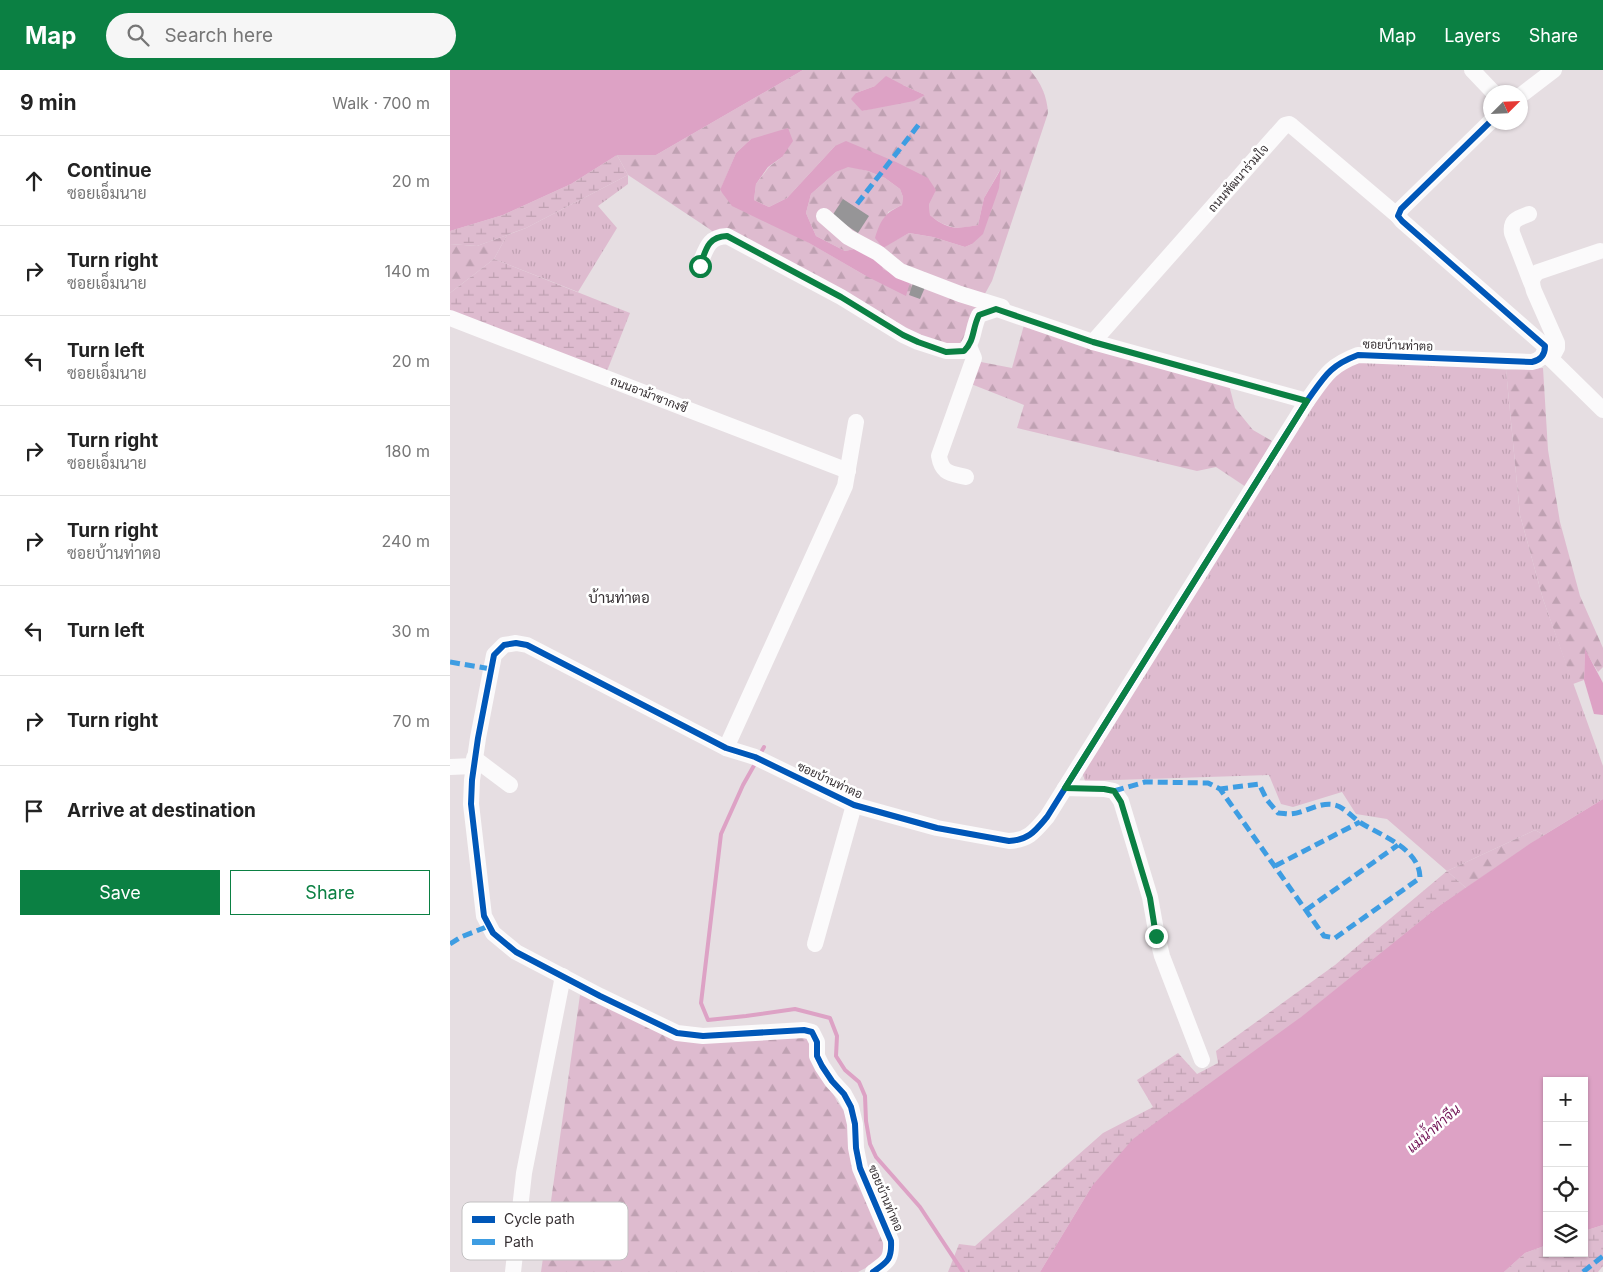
<!DOCTYPE html>
<meta charset="utf-8">
<style>
body{margin:0;font-family:Inter,Sarabun,sans-serif;background:#f6f6f6;color:#222}
.controls{position:absolute;right:15px;bottom:15px;display:grid;overflow:hidden;border-radius:0px;box-shadow:0 1px 4px #0004}
.controls button{width:45px;height:45px;display:grid;place-items:center;padding:0;border:0;border-bottom:1px solid #e0e0e0;background:#fff;color:#222;font:25px sans-serif}
.compass{position:absolute;left:1033px;top:15px;width:45px;height:45px;border-radius:50%;background:#fff;box-shadow:0 1px 4px #0004;rotate:66deg}
.stop{position:absolute;width:15px;height:15px;margin:-11px;border:4px solid #0b8043;border-radius:50%;background:#fff}
.stop.end{background:#0b8043;border-color:#fff;box-shadow:0 1px 5px #0008}
.list{margin:0;padding:0;list-style:none}
h2{display:flex;justify-content:space-between;align-items:center;height:65px;margin:0;padding:0 20px;font-size:21px}
h2 small{font-size:16px;font-weight:400;color:#767676}
.list li{display:grid;grid-template-columns:32px 1fr auto;gap:15px;align-items:center;box-sizing:border-box;height:90px;padding:0 20px;border-top:1px solid #e0e0e0}
.list b{display:block;font-size:19px;white-space:nowrap}
.list p{margin:0;font-size:16px;white-space:nowrap;color:#767676}
.list em{font-size:16px;font-style:normal;color:#767676}
.actions{display:flex;gap:10px;padding:15px 20px}
.actions a{flex:1;padding:11px 0;border:1px solid #0b8043;border-radius:0px;text-align:center;font-size:18px;color:#0b8043}
.actions .main{background:#0b8043;color:#fff}
.icon{flex:none;width:28px;height:28px;fill:none;stroke:currentColor;stroke-width:2;stroke-linecap:round;stroke-linejoin:round}
.map{position:relative;flex:none;width:1153px;height:1202px;overflow:hidden}
header{display:flex;align-items:center;gap:30px;box-sizing:border-box;height:70px;padding:0 25px;background:#0b8043;color:#fff}
header strong{font-size:24px}
nav{display:flex;gap:28px;margin-inline-start:auto;font-size:18px}
.search{width:350px;height:45px;background:#f6f6f6;display:flex;align-items:center;gap:12px;box-sizing:border-box;padding:0 18px;border-radius:28px;color:#767676;font-size:19px}
main{display:flex}
aside{flex:1;background:#fff}
.map>svg:first-child{display:block}
</style>
<header>
<strong>Map</strong>
<div class="search"><svg class="icon" aria-label="search" viewBox="0 0 24 24"><circle cx="10" cy="10" r="6"/><path d="M15 15l6 6"/></svg>Search here</div>
<nav><a>Map</a><a>Layers</a><a>Share</a></nav>
</header>
<main>
<aside>
<h2>9 min<small>Walk · 700 m</small></h2>
<ul class="list">
<li><svg class="icon" aria-label="ahead" viewBox="0 0 24 24"><path d="M12 20V5M6 11l6-6 6 6"/></svg><div><b>Continue</b><p>ซอยเอ็มนาย</p></div><em>20 m</em></li>
<li><svg class="icon" aria-label="right" viewBox="0 0 24 24"><path d="M7 20v-9h11M14 6l5 5-5 5"/></svg><div><b>Turn right</b><p>ซอยเอ็มนาย</p></div><em>140 m</em></li>
<li><svg class="icon" aria-label="left" viewBox="0 0 24 24"><path d="M17 20v-9H6M10 6l-5 5 5 5"/></svg><div><b>Turn left</b><p>ซอยเอ็มนาย</p></div><em>20 m</em></li>
<li><svg class="icon" aria-label="right" viewBox="0 0 24 24"><path d="M7 20v-9h11M14 6l5 5-5 5"/></svg><div><b>Turn right</b><p>ซอยเอ็มนาย</p></div><em>180 m</em></li>
<li><svg class="icon" aria-label="right" viewBox="0 0 24 24"><path d="M7 20v-9h11M14 6l5 5-5 5"/></svg><div><b>Turn right</b><p>ซอยบ้านท่าตอ</p></div><em>240 m</em></li>
<li><svg class="icon" aria-label="left" viewBox="0 0 24 24"><path d="M17 20v-9H6M10 6l-5 5 5 5"/></svg><div><b>Turn left</b></div><em>30 m</em></li>
<li><svg class="icon" aria-label="right" viewBox="0 0 24 24"><path d="M7 20v-9h11M14 6l5 5-5 5"/></svg><div><b>Turn right</b></div><em>70 m</em></li>
<li><svg class="icon" aria-label="arrive" viewBox="0 0 24 24"><path d="M6 21V4h12l-3 4 3 4H6"/></svg><div><b>Arrive at destination</b></div></li>
</ul>
<div class="actions"><a class="main">Save</a><a>Share</a></div>
</aside>
<div class="map">
<svg width="1153" height="1202" viewBox="0 0 1153 1202">
<defs>
<pattern id="grass-tufts" width="24" height="20" patternUnits="userSpaceOnUse" patternTransform="scale(1.25)"><rect width="24" height="20" fill="#debbcf"/><path d="M3 7l-1-3M5 7V3M7 7l1-3M15 17l-1-3M17 17v-4M19 17l1-3" fill="none" stroke="#bfa1b2"/></pattern>
<pattern id="forest-firs" width="22" height="20" patternUnits="userSpaceOnUse" patternTransform="scale(1.25)"><rect width="22" height="20" fill="#debbcf"/><path d="M5 1l3.5 6h-7zM16 11l3.5 6h-7z" fill="#bfa1b2"/></pattern>
<pattern id="wetland-marsh" width="20" height="14" patternUnits="userSpaceOnUse" patternTransform="scale(1.25)"><rect width="20" height="14" fill="#debbcf"/><path d="M1 5h8M5 5V1M11 12h8M15 12V8" fill="none" stroke="#bfa1b2"/></pattern>
</defs>
<rect width="100%" height="100%" fill="#e6dee2"/>
<!-- grass -->
<g fill="url(#grass-tufts)">
<polygon points="178,105 178,114 148,136 167,158 128,222 44,189 57,165 76,158"/>
<polygon points="924,288 1056,300 1070,445 1093,529 1153,696 1153,729 1094,765 1085,760 997,801 937,749 906,744 892,722 843,737 831,734 819,705 635,711 632,701 884,301"/>
</g>
<!-- forest -->
<g fill="url(#forest-firs)" fill-rule="evenodd">
<path d="M353,0H580C591,13 597,26 598,43L542,211L521,249L518,286L352,212L283,177L258,158L178,105L167,85H206ZM453,15L475,25L412,41L406,23L425,16ZM301,69L332,87L319,97L306,114L304,130L319,137L337,128L385,76L479,134L480,145C496,159 508,159 528,155L534,128L550,100L522,174L515,177L483,167L459,163L433,177L438,142L452,135L453,127L450,119L435,108L418,101L398,96L386,102L361,124L356,143L366,166L395,181L409,178L433,199L459,212L416,206L270,121L286,83Z"/>
<polygon points="57,165 44,189 0,223 0,174 27,176"/>
<polygon points="574,255 779,315 785,338 803,360 822,371 796,417 766,397 747,401 567,358 574,335 521,314 531,292 562,298"/>
<polygon points="1093,298 1098,380 1110,452 1130,526 1153,578 1153,597 1148,602 1135,580 1134,610 1123,614 1093,529 1070,445 1056,300"/>
<polygon points="1085,760 1094,765 1016,818 997,801"/>
<polygon points="130,925 153,933 221,967 359,967 362,983 387,1031 394,1041 439,1179 431,1190 408,1202 91,1202"/>
</g>
<!-- wetland -->
<g fill="url(#wetland-marsh)">
<polygon points="167,85 178,105 76,158 27,176 0,174 0,161 53,145 121,114"/>
<polygon points="44,189 180,243 157,301 0,241 0,223"/>
<polygon points="997,801 1016,818 989,836 642,1116 590,1202 498,1202 509,1174 525,1176 653,1063 703,1037 687,1010 728,983 747,1004 768,993 766,981 885,895"/>
<polygon points="1153,1155 1153,1196 1148,1202 1054,1202 1075,1183 1097,1175 1097,1183 1134,1183 1134,1161"/>
</g>
<!-- water -->
<g fill="#dda2c5">
<polygon points="0,0 353,0 206,85 167,85 121,114 53,145 0,161"/>
<polygon points="436,6 453,15 475,25 464,31 412,41 401,29 406,23 425,16"/>
<path d="M338,58L343,71L332,87L318,97L306,114L304,130L319,137L337,128L385,76L396,71L446,92L478,108L486,120L479,134L480,145C497,160 507,159 528,155L534,128L551,99L549,118L533,164L522,174L515,177L483,167L459,163L433,178L425,168C431,149 435,143 452,135L453,127L450,119L435,108L418,101L398,97L386,102L361,124L356,143L366,166L395,181L409,178L429,187L433,199L460,212L456,226L416,206L359,173L282,136L270,120L286,83L301,69Z"/>
<polygon points="1135,579 1153,613 1153,645 1144,644 1134,610"/>
<polygon points="1153,729 1153,1155 1134,1161 1134,1011 1097,1011 1097,1175 1075,1183 1054,1202 590,1202 642,1116 683,1069 851,947 989,836 1081,773"/>
</g>
<g fill="none" stroke-linecap="round" stroke-linejoin="round">
<!-- stream -->
<g stroke="#dda2c5" stroke-width="4">
<polyline points="309,686 314,677"/>
<polyline points="306,692 293,715 271,764 251,933 258,950 296,946 345,939 380,948 387,966 386,986 395,1000 409,1012 415,1026 416,1051 420,1074 426,1087 470,1137 513,1202"/>
</g>
</g>
<!-- building -->
<g fill="#969597">
<polygon points="393,129 419,146 408,163 382,146"/>
<polygon points="464,210 476,215 470,229 459,225"/>
</g>
<g fill="none" stroke-linecap="round" stroke-linejoin="round">
<!-- minor -->
<g stroke="#fbfafb" stroke-width="16">
<polyline points="1022,0 1043,22"/>
<polyline points="1070,26 1104,0"/>
<path d="M1079,144C1068,148 1060,150 1062,163L1081,212"/>
<polyline points="374,146 398,167 428,183 450,201 510,224 552,237"/>
<path d="M249,196C256,180 257,167 277,166L391,227L453,265L468,272L496,281H514C525,270 522,259 529,245L547,239L643,272L857,331"/>
<polyline points="0,248 398,401"/>
<polyline points="643,272 835,55 839,54 842,56 948,146"/>
<polyline points="1095,283 1153,340"/>
<path d="M1101,289L1107,278V273L1084,221C1081,212 1081,208 1088,202L1150,181"/>
<path d="M516,407C500,403 492,404 489,386L524,288L519,276"/>
<polyline points="276,678 395,416 406,352"/>
<polyline points="24,688 60,715"/>
<polyline points="0,697 23,696"/>
<polyline points="615,718 654,719 664,721 671,731 700,827 707,866 712,886 752,990"/>
<polyline points="365,874 404,735"/>
<polyline points="63,1202 74,1103 113,906"/>
<path d="M423,1202C437,1192 442,1190 441,1171L410,1098L406,1078L405,1054L401,1037L394,1024L382,1011L372,996L367,986V972L362,962L354,960L253,966L227,963L150,926L66,882L43,863L34,846L21,734L22,710L28,668L44,585L54,575L66,573L77,575L276,678L305,687L404,735L487,758L559,771C579,770 585,761 597,747L857,331C875,306 879,296 908,285L1082,292C1091,290 1095,285 1095,276L952,151L948,146L951,139L1040,52"/>
</g>
<!-- quiet -->
<g stroke="#3e9de2" stroke-width="5" stroke-dasharray="10 5" stroke-linecap="butt">
<polyline points="407,134 470,53"/>
<polyline points="0,592 41,599"/>
<path d="M664,721L695,712L758,713L770,719L874,866L885,868L970,808C970,779 932,766 911,753C903,748 894,737 885,735C871,731 855,743 840,744C836,744 832,743 828,743L817,730L809,714L770,719"/>
<polyline points="825,796 910,752"/>
<polyline points="856,840 948,775"/>
<polyline points="0,874 11,867 39,856"/>
<polyline points="1133,1202 1153,1186"/>
</g>
<!-- cycleway casing -->
<g stroke="#fff" stroke-width="9">
<path id="cycleway" d="M423,1202C437,1192 442,1190 441,1171L410,1098L406,1078L405,1054L401,1037L394,1024L382,1011L372,996L367,986V972L362,962L354,960L253,966L227,963L150,926L66,882L43,863L34,846L21,734L22,710L28,668L44,585L54,575L66,573L77,575L276,678L305,687L404,735L487,758L559,771C579,770 585,761 597,747L857,331C875,306 879,296 908,285L1082,292C1091,290 1095,285 1095,276L952,151L948,146L951,139L1040,52"/>
</g>
<!-- cycleway -->
<use href="#cycleway" stroke="#0057b8" stroke-width="6"/>
</g>
<g fill="none" stroke-linecap="round" stroke-linejoin="round">
<!-- route -->
<path stroke="#0b8043" stroke-width="6" d="M250,196C256,180 257,167 277,166L391,227L453,265L468,272L496,282L514,281C525,270 522,259 529,245L546,239L643,272L857,331L615,718L654,719L664,721L671,732L700,828L706,866"/>
</g>
<g text-anchor="middle" dominant-baseline="central" stroke-width="5" stroke-linejoin="round" paint-order="stroke">
<!-- street labels -->
<g font-size="12" fill="#363033" stroke="#fff">
<text transform="translate(788 108) rotate(-49)">ถนนพัฒนาร่วมใจ</text>
<text transform="translate(948 275) rotate(2)">ซอยบ้านท่าตอ</text>
<text transform="translate(199 324) rotate(21)">ถนนอาม้าซากงซี</text>
<text transform="translate(380 710) rotate(25)">ซอยบ้านท่าตอ</text>
<text transform="translate(436 1128) rotate(67)">ซอยบ้านท่าตอ</text>
</g>
<!-- water labels -->
<g font-size="14" font-style="italic" fill="#711255" stroke="#fff">
<text transform="translate(983 1058) rotate(-41)">แม่น้ำท่าจีน</text>
</g>
<!-- quarter labels -->
<g font-size="15" fill="#363033" stroke="#fff">
<text x="169" y="527">บ้านท่าตอ</text>
</g>
</g>
<!-- legend -->
<rect x="12" y="1132" width="166" height="58" rx="8" fill="#fff" stroke="#c3c1c2" stroke-width="1"/>
<rect x="22" y="1146" width="23" height="7" fill="#0057b8"/>
<rect x="22" y="1169" width="23" height="6" fill="#3e9de2"/>
<g font-size="14" fill="#363033">
<text x="54" y="1154">Cycle path</text>
<text x="54" y="1177">Path</text>
</g>
</svg>
<div class="controls">
<button>+</button>
<button>−</button>
<button><svg class="icon" aria-label="locate" viewBox="0 0 24 24"><circle cx="12" cy="12" r="6"/><path d="M12 2v4M12 18v4M2 12h4M18 12h4"/></svg></button>
<button><svg class="icon" aria-label="layers" viewBox="0 0 24 24"><path d="M12 4l9 5-9 5-9-5zM3 14l9 5 9-5"/></svg></button>
</div>
<svg class="compass" viewBox="-18 -18 36 36"><path d="M0-13l5 13h-10z" fill="#e53935"/><path d="M0 13l5-13h-10z" fill="#767676"/></svg>
<div class="stop" style="left:250px;top:196px"></div>
<div class="stop end" style="left:706px;top:866px"></div>
</div>
</main>
